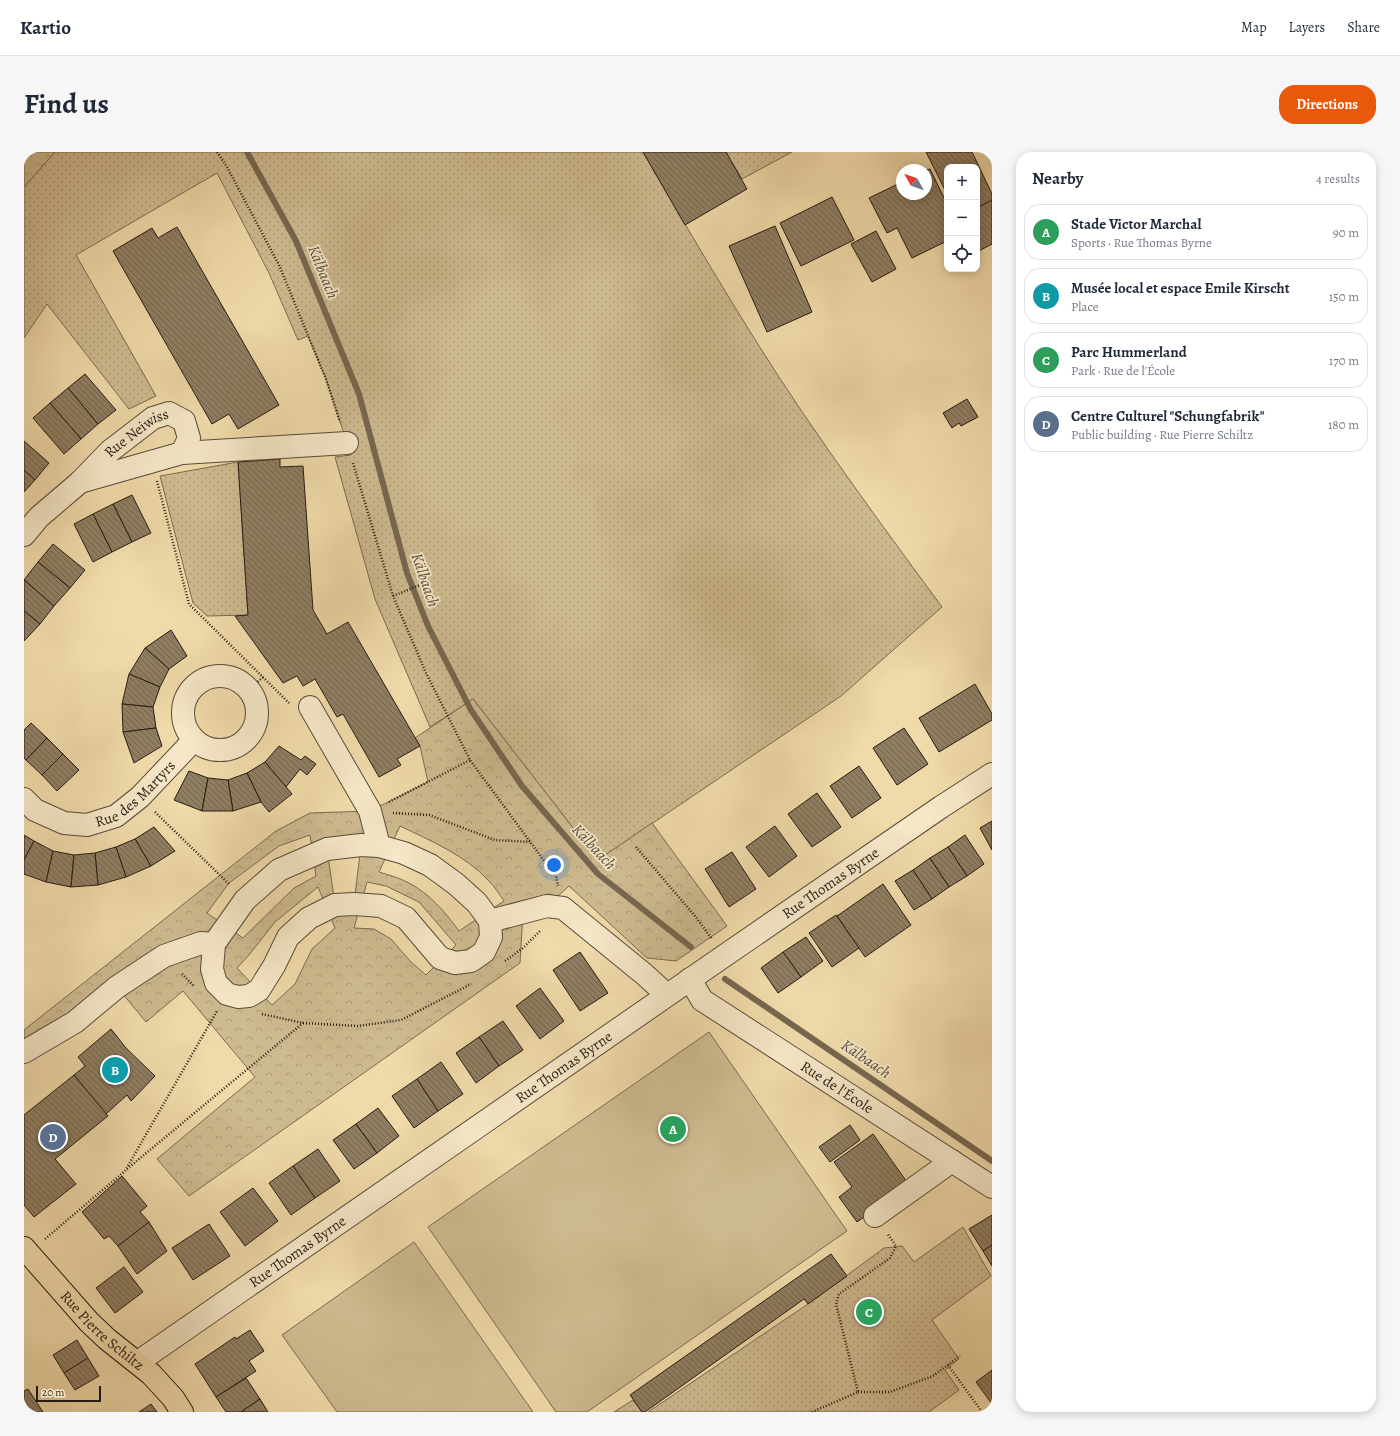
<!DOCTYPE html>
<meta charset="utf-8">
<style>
body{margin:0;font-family:Alegreya,serif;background:#f6f6f7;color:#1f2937}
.controls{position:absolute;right:12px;top:12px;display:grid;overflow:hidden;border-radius:8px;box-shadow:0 2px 10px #0003}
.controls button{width:36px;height:36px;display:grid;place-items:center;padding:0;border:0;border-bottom:1px solid #e0e1e3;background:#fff;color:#1f2937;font:20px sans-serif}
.compass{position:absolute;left:872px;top:12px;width:36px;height:36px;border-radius:50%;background:#fff;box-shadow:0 2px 10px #0003;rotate:310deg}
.scale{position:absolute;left:12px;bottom:10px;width:65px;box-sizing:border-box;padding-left:4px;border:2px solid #261b15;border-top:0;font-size:11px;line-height:14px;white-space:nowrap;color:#261b15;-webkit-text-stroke:3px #f5e7c7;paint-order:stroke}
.you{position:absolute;left:530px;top:713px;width:14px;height:14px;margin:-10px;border:3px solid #fff;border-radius:50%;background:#1a73e8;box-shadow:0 0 0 6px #1a73e833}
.badge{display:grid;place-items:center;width:26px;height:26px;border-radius:50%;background:#ea580c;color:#fff;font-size:13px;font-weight:700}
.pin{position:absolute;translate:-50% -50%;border:2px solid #fff;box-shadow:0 1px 4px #0006}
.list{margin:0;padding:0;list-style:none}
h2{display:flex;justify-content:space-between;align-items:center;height:52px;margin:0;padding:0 16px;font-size:17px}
h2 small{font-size:13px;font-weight:400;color:#747a83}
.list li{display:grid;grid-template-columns:26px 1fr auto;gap:12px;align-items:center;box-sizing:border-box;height:56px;margin:0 8px 8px;padding:0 8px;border:1px solid #e0e1e3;border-radius:16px}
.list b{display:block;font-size:15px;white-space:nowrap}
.list p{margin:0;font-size:13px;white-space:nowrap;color:#747a83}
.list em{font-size:13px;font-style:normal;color:#747a83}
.icon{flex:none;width:22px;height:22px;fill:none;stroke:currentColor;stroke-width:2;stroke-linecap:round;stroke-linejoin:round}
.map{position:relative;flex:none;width:968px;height:1260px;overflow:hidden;border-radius:16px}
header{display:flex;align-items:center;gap:24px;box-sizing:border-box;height:56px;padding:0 20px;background:#fff;border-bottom:1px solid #e0e1e3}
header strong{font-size:19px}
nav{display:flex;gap:22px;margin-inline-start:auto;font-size:14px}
.intro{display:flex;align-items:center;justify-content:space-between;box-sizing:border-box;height:96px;padding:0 24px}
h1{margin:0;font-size:28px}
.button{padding:10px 18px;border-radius:16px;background:#ea580c;color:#fff;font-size:14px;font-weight:700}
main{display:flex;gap:24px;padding:0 24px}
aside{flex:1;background:#fff;border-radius:16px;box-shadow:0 2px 10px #0003}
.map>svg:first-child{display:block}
</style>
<header>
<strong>Kartio</strong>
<nav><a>Map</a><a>Layers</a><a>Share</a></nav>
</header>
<div class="intro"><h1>Find us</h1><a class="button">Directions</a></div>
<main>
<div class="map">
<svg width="968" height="1260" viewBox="0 0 968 1260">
<defs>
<pattern id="grass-dots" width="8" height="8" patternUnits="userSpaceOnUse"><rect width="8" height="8" fill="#ceba90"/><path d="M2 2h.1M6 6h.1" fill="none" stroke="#b19f7b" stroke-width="1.8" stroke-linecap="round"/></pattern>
<pattern id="forest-crowns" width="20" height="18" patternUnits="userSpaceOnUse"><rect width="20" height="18" fill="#ceba90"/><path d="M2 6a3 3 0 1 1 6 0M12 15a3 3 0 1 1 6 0" fill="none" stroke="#b19f7b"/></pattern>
<pattern id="building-back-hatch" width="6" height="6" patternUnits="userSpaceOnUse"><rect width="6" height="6" fill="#8f7e62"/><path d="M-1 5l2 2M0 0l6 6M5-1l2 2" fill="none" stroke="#756650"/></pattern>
</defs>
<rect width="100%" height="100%" fill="#f0daa9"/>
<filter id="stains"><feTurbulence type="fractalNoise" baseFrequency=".005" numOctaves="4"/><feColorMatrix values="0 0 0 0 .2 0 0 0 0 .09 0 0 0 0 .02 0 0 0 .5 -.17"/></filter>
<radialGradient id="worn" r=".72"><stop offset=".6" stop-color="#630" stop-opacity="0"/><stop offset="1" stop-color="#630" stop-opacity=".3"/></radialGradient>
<!-- grass -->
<g fill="url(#grass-dots)" stroke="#7a6a52">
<path d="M31,0H619C677,100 736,201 803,296C840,349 879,402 918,455L817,544L574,708L449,547L406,575L351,447L311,305L327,303L302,227L284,184L274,188L245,121L193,21L52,103L132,244L105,257L23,152L0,186V35Z"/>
<polygon points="702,0 768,0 718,27"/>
<polygon points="214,310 224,463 183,464 169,451 136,324"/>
<polygon points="939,1075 967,1124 908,1168 935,1207 921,1218 935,1238 905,1260 624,1260 784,1152 860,1096 878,1094 890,1110"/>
<polygon points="609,1248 618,1260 590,1260"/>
</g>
<!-- forest -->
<g fill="url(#forest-crowns)" stroke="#7a6a52" fill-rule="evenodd">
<polygon points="0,0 31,0 0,35"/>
<path d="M449,547L574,708L628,671L703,774L652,809L623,806L545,734L523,754L499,761L496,811L165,1044L133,1007L231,925L159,839L122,870L93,835L0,900V878L252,679L286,661L346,659L404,630L396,594L391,586ZM376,674C407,689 441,703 465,729C471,735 475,742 480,749L435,779C421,760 406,742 385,731C376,726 365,723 355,720ZM286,683L292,724L270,736L219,786L183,761L205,731L255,694ZM337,693L330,752L311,753L303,697ZM343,730L362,734L395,750L432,793L402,823L387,810L367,787L350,777L330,776ZM294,735L311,776L288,797L271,832L248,853L213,816L225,803L251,770Z"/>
</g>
<!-- pitch -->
<g fill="#ceba90" stroke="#7a6a52">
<polygon points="685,880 823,1079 563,1260 532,1260 404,1075"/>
<polygon points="390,1090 509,1260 313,1260 258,1183"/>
</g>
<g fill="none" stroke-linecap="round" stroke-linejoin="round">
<!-- stream -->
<g stroke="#766750" stroke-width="6">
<polyline points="223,0 272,89 335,242 383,421 404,474 447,558 498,634 574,722 667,795"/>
<polyline points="701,827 968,1009"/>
</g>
</g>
<!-- building -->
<g fill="url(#building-back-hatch)" stroke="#261b15">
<polygon points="619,0 702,0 723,37 661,73"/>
<polygon points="902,0 948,0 968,42 968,48 953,56 953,15 923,15 923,42"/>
<polygon points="906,17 923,52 923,89 888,106 873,76 863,81 845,46 878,30 878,42 902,42 902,18"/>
<polygon points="808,45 830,88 777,114 756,71"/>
<polygon points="968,48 968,92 953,100 953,56"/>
<polygon points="751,74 788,160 743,180 705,94"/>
<polygon points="153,75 255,253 214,277 205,262 188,272 89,99 128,76 134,86"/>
<polygon points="852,79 872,117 848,130 827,92"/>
<polygon points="61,222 92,258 74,272 44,236"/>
<polygon points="44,236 74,272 57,287 26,251"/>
<polygon points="943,247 954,265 937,274 935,271 928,276 919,261"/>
<polygon points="26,251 57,287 40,302 9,266"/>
<polygon points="0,289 25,311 11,328 0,318"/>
<polygon points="256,307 256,315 279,314 289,458 303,482 324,470 396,594 373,607 377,613 355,625 319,562 313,565 291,527 279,534 273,524 259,531 211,464 224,463 214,310"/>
<polygon points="0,318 11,328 0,340"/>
<polygon points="108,343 127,381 108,390 89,352"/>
<polygon points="89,352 108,390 88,400 69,362"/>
<polygon points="69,362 88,400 69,410 50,372"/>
<polygon points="29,392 61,418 46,436 14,410"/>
<polygon points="14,410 46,436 30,454 0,428"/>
<polygon points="0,428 30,454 16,472 0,459"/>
<polygon points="0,459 16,472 0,489"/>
<polygon points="147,478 163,504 145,517 121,496"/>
<polygon points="121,496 145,517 136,535 105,522"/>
<polygon points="105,522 136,535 129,555 98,552"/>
<polygon points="951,532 968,562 968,568 915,600 895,566"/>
<polygon points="98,552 129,555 132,576 99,580"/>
<polygon points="7,571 23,586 2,608 0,606 0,578"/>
<polygon points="132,576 138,594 110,611 99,580"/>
<polygon points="880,576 904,612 873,633 849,596"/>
<polygon points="23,586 39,602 18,623 2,608"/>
<polygon points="255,594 277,608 281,604 292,612 283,623 276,617 262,635 241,610"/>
<polygon points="39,602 55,618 33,639 18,623"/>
<polygon points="241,610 268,642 245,660 237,650 223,621"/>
<polygon points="835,614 857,646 828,666 806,634"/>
<polygon points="165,619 184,626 178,659 150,648"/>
<polygon points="223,621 237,650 209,659 204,628"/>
<polygon points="184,626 204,628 209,659 178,659"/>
<polygon points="793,641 817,675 788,695 764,662"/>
<polygon points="968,669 968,698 956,676"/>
<polygon points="751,674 773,704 745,725 722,695"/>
<polygon points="130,675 151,699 127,714 111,687"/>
<polygon points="0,683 10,689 0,708"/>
<polygon points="941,683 960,712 943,724 924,695"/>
<polygon points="111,687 127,714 102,725 92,695"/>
<polygon points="10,689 29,699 22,730 0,722 0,708"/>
<polygon points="92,695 102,725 74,733 71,701"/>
<polygon points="924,695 943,724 925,735 906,706"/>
<polygon points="29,699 50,703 47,735 22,730"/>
<polygon points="708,700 732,737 705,755 681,717"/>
<polygon points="71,701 74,733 47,735 50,703"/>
<polygon points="906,706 925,735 908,747 889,718"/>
<polygon points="889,718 908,747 890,758 871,729"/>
<polygon points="859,732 887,773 841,805 813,764"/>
<polygon points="812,763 835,796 808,815 785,781"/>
<polygon points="782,785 799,809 777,825 759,800"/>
<polygon points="556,800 584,841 556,859 529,818"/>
<polygon points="759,800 777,825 754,841 737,816"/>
<polygon points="516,836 540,869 516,887 492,854"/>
<polygon points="479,869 499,898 475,914 455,885"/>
<polygon points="87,877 102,896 131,924 107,949 103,943 82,962 50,923 61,914 54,905"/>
<polygon points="455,885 475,914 452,931 432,901"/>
<polygon points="417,910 439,942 414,959 393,927"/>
<polygon points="50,923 84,964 31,1007 52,1032 10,1065 0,1053 0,963"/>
<polygon points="393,927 414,959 390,976 368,944"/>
<polygon points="354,956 375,984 353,1001 332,972"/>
<polygon points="332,972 353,1001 330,1017 309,988"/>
<polygon points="826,973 836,988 806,1010 795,995"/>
<polygon points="849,982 885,1033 833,1070 815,1045 828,1035 810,1010"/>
<polygon points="294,997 316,1029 291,1046 269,1014"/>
<polygon points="269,1014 291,1046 267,1063 245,1031"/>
<polygon points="98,1024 123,1054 116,1060 125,1070 94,1094 85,1084 80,1087 58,1060"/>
<polygon points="229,1036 254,1069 221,1094 196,1060"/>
<polygon points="968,1063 968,1093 959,1099 945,1077"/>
<polygon points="125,1070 143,1099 113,1122 94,1094"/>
<polygon points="185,1072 206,1104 169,1128 148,1096"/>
<polygon points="968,1093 968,1114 959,1099"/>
<polygon points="807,1102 823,1124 784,1152 780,1147 621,1260 618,1260 606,1243"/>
<polygon points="100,1115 119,1140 91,1161 72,1136"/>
<polygon points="226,1178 240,1199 225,1209 232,1219 192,1245 171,1212 211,1185 212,1187"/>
<polygon points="53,1188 64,1206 40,1221 29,1203"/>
<polygon points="64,1206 75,1224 51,1238 40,1221"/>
<polygon points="968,1218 968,1252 952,1230"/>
<polygon points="222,1226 236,1247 217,1260 202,1260 192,1245"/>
<polygon points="4,1237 19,1260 0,1260 0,1239"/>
<polygon points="236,1247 244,1260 217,1260"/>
<polygon points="127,1252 133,1260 115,1260"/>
</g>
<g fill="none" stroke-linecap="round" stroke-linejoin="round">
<!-- minor casing -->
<g stroke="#584b3a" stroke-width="24">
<g id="minor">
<polyline points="56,330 158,301 323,291"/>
<path id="s1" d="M0,383L15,365L56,330L86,299L129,266L145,261L160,269L165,286L158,301"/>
<circle cx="196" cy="561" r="37"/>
<polyline points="286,555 346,659 355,694"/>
<path id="s2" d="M0,647L11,658L40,671L63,673L92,664L116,645L170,588"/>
<polygon points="337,693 355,694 380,701 406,713 432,732 453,751 466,769 467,785 460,800 447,809 431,811 416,806 382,766 357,754 330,752 311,753 285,766 264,785 250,814 235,838 225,844 214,845 203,842 192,831 188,817 190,792 221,748 255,718 303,697"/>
<polyline points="466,769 523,754 539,756 620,822 643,843"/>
<path id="s3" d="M666,827L678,848L968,1035"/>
<polyline points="0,900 51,870 93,835 140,804 177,791 190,792"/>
<polyline points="851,1064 928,1009"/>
<path id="s4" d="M114,1210L700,804L917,655L968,622"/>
</g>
</g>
<!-- major casing -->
<g stroke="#261b15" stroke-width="24">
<g id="major">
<path id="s5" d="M0,1096L65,1170L83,1187L127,1222L149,1246L158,1260"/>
</g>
</g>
<!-- path -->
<g stroke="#261b15" stroke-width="2.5" stroke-dasharray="1 2" stroke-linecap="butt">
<polyline points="193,0 203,15 255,113 302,227 316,270"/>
<polyline points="329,311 369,444 402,521 446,608 532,725 534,734"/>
<polyline points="133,329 165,452 265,551"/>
<polyline points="369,444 403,430"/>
<polyline points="225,538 239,525"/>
<polyline points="365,650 446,608"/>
<polyline points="131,660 206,733"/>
<polyline points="369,661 405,663 471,688 506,690"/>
<polyline points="612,695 671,764 688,787"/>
<polyline points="481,809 499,796 516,779"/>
<polyline points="158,822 170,834"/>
<polyline points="238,862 279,871 334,874 377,868 447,832"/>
<polyline points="103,1017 279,871"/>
<polyline points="21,1087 101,1019 193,859"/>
<polyline points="924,1213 958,1260"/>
<polyline points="834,1240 866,1240 909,1224 936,1204"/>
<polyline points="788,1260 834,1240 812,1152 815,1142 866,1106 872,1094 863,1081"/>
</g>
<!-- minor -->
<use href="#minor" stroke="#f5e7c7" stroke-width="22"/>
<!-- major -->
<use href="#major" stroke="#f0daa9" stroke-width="22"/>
</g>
<g text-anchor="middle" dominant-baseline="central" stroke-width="3.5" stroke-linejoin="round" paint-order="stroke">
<!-- street labels -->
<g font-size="15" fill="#261b15" stroke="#f5e7c7">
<text stroke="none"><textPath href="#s1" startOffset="153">Rue Neiwiss</textPath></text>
<text stroke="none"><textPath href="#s2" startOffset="129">Rue des Martyrs</textPath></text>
<text stroke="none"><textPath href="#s4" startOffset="842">Rue Thomas Byrne</textPath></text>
<text stroke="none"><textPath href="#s4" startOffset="518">Rue Thomas Byrne</textPath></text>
<text stroke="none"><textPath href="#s3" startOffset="185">Rue de l'École</textPath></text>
<text stroke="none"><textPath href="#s4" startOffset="194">Rue Thomas Byrne</textPath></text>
<text stroke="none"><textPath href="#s5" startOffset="114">Rue Pierre Schiltz</textPath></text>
</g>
<!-- water labels -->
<g font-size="16" font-style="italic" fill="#5b4d3c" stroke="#f5e7c7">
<text transform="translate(299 120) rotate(68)">Kälbaach</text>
<text transform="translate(401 428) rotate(71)">Kälbaach</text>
<text transform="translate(570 695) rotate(47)">Kälbaach</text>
<text transform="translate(842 907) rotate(34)">Kälbaach</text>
</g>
</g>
<rect width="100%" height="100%" filter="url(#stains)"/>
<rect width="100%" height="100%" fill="url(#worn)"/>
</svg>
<div class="controls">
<button>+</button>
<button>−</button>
<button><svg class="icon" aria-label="locate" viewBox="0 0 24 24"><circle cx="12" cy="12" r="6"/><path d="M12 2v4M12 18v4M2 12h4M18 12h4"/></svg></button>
</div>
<svg class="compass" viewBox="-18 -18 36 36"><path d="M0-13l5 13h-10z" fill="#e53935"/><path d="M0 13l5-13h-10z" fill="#747a83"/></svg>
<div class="scale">20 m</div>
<div class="you"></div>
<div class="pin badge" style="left:649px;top:977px;background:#2e9e5b">A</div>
<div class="pin badge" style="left:91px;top:918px;background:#0f9aa8">B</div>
<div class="pin badge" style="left:845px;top:1160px;background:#2e9e5b">C</div>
<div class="pin badge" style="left:29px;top:985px;background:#5c6f8a">D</div>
</div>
<aside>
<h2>Nearby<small>4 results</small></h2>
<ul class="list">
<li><span class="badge" style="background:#2e9e5b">A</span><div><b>Stade Victor Marchal</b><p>Sports · Rue Thomas Byrne</p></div><em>90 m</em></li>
<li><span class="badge" style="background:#0f9aa8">B</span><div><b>Musée local et espace Emile Kirscht</b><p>Place</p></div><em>150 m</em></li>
<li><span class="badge" style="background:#2e9e5b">C</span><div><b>Parc Hummerland</b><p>Park · Rue de l'École</p></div><em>170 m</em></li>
<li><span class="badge" style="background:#5c6f8a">D</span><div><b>Centre Culturel &quot;Schungfabrik&quot;</b><p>Public building · Rue Pierre Schiltz</p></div><em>180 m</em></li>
</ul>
</aside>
</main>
